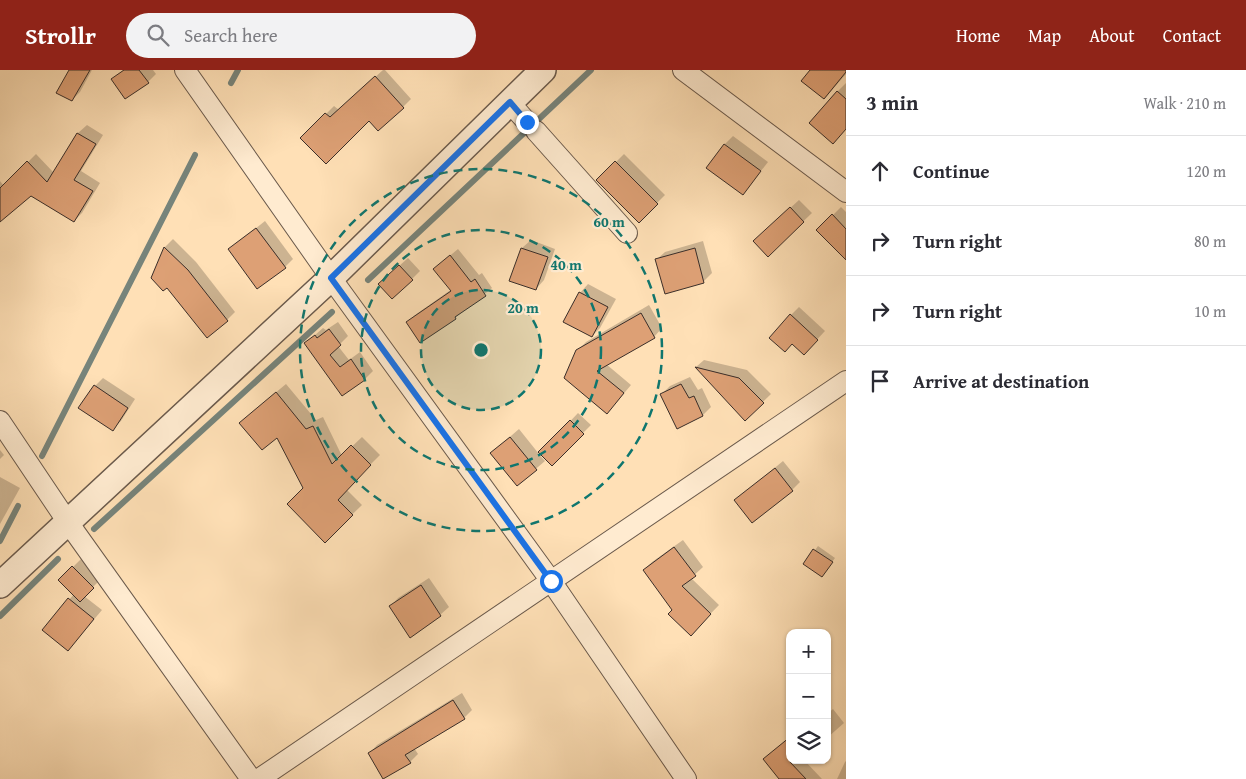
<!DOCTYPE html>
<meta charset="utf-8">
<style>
body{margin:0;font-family:"Gentium Book Plus",serif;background:#f2f2f3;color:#2b2b33}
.controls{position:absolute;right:15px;bottom:15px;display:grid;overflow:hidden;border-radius:10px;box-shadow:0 1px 4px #0004}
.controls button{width:45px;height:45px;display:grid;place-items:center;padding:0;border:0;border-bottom:1px solid #e1e1e2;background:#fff;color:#2b2b33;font:25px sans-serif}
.stop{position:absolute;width:15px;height:15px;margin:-11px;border:4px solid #1a73e8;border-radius:50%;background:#fff}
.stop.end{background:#1a73e8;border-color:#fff;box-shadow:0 1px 5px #0008}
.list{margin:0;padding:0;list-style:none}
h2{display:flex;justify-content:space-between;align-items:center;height:65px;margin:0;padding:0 20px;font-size:21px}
h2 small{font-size:16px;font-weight:400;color:#7c7c81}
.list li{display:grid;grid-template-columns:32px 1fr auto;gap:15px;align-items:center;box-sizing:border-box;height:70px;padding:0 20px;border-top:1px solid #e1e1e2}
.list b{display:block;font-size:19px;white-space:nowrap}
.list em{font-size:16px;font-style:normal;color:#7c7c81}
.icon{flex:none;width:28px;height:28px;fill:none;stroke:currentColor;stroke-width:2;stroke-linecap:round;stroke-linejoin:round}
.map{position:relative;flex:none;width:846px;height:709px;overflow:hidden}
header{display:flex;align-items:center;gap:30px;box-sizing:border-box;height:70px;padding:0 25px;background:#8f2418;color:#fff}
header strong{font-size:24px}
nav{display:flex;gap:28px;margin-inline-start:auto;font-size:18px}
.search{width:350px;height:45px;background:#f2f2f3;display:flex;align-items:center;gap:12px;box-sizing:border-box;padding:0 18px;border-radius:28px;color:#7c7c81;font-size:19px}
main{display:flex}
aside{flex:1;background:#fff}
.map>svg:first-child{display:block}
</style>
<header>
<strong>Strollr</strong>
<div class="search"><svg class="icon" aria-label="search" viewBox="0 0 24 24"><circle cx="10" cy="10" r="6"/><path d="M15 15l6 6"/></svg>Search here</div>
<nav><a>Home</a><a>Map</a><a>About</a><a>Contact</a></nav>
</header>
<main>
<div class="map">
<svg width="846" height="709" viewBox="0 0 846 709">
<rect width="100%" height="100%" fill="#ffe0b6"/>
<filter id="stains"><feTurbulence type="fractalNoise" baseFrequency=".004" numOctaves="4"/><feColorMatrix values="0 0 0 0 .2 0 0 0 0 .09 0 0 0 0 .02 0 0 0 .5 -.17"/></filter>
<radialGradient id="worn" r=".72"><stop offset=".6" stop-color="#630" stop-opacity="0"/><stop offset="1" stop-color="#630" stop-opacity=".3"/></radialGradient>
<!-- shadow -->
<g fill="#0003">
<polygon points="70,0 92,0 80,22 72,30"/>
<polygon points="123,0 153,0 156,4 148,12 112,10"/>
<polygon points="383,0 385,0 411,29 403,37 369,49 302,68 334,36 339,40"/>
<polygon points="812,0 846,0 846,4 825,28 803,11"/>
<polygon points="846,13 846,58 810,53 838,21"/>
<polygon points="87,55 103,65 81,101 100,113 82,143 74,151 31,125 0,150 0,111 4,116 36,84 54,103 78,63"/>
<polygon points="733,66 768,92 743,124 708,98 725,74"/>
<polygon points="624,84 665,125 639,151 598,110"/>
<polygon points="799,130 812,143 768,185 763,163"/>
<polygon points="841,137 846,142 846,183 818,160"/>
<polygon points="265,151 293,189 285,197 230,179"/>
<polygon points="173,169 196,192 235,242 227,250 152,207 165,177"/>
<polygon points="531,170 555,179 544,210 536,219 511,210 522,178"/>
<polygon points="703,171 712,203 704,211 666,222 656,190 665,182"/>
<polygon points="458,179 479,205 482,203 492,218 455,248 421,271 407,252 415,245 452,219 434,199"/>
<polygon points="408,188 420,201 412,209 388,206"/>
<polygon points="588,214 616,229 600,258 592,266 580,223"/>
<polygon points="649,235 662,258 654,267 606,294 631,315 615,334 577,281 586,272"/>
<polygon points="799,237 825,261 812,275 791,245"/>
<polygon points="338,252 348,266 338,276 349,290 360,282 373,301 365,309 343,324 306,273 323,258 326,260"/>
<polygon points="704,290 747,300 771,324 745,349 696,297"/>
<polygon points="690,307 698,320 702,318 711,337 703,345 678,357 662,324 670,316"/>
<polygon points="103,308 135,329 121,351 112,359 95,316"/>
<polygon points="286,314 316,350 323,347 342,386 362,367 380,385 346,419 362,435 325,471 304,419 277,366 251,343"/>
<polygon points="578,343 591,355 552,394 541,383 539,384 545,391 517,415 491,383 519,359 539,384"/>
<polygon points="0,380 4,385 0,389"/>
<polygon points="783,391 800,412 792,420 736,430"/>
<polygon points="0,407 20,418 0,454"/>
<polygon points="683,470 703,497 691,508 719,535 691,564 644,500 652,492"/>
<polygon points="818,476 835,488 822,506 805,494"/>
<polygon points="81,489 101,509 84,526 102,540 68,580 44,560 74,524 60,510"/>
<polygon points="429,508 449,537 440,545 390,537 398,528"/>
<polygon points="462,623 472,640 464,648 414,678 418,684 410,692 369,684 377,675"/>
<polygon points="833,639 844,653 827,668 827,644"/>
<polygon points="790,667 790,690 804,690 822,709 785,709 765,689"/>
<polygon points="846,691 846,709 837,709 845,692"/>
</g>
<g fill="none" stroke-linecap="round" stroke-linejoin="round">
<!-- stream -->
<g stroke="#77847b" stroke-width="6">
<polyline points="231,13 238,0"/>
<polyline points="368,210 591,0"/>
<polyline points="42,386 195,85"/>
<polyline points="94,459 332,242"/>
<polyline points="0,471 18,436"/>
<polyline points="0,546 58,489"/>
</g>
</g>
<!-- building -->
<g fill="#dda075" stroke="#3a2e29">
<polygon points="69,0 90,0 72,31 56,23"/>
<polygon points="124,0 139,0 149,13 125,29 111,9"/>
<polygon points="810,0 846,0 846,2 824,29 801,11"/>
<polygon points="375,6 404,38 378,61 369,51 326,94 300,68 325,43 330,47"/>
<polygon points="837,21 846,29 846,59 833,74 809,53"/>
<polygon points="77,63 96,74 74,110 93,121 74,152 31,126 0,152 0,118 27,91 47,112"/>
<polygon points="724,74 761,101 743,125 706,98"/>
<polygon points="615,91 658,134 639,153 596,110"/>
<polygon points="790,137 804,152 768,187 753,171"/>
<polygon points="832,144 846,159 846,190 816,160"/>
<polygon points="256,158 286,198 257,219 228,179"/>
<polygon points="164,177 188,200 228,251 207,268 167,218 163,221 151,208"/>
<polygon points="521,178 548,187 536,220 509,211"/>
<polygon points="695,178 704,213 665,224 655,189"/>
<polygon points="450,185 471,212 475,209 486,226 455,247 456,249 420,273 406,252 451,221 433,199"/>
<polygon points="399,195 413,210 392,229 378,214"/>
<polygon points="579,222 608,237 592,267 563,252"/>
<polygon points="641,243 655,268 597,301 624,323 607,344 564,308 576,280"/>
<polygon points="790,244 818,270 804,285 792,274 785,282 769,268"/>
<polygon points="329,259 341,275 330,285 340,297 351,289 365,310 342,326 304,273 315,265 317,268"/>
<polygon points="695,297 739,308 764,333 745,351"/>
<polygon points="681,314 689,328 694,326 703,346 677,359 660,324"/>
<polygon points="94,315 128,338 113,361 78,338"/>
<polygon points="276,322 306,359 313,356 332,394 351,375 371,395 338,430 353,445 325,473 287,434 303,418 277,368 262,380 239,353"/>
<polygon points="570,350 584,364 552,396 538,382"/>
<polygon points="510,367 537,400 517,416 490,383"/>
<polygon points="775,398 793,421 752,453 734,430"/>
<polygon points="674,477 696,506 682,516 711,544 691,566 668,544 672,540 643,500"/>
<polygon points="813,479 833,492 822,507 803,494"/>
<polygon points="72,496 94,518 80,532 58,510"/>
<polygon points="421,515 441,546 410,568 389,536"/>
<polygon points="68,528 94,549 68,581 42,560"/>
<polygon points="453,630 465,649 405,685 411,693 383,709 368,683"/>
<polygon points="790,667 790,692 806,709 779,709 763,689"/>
</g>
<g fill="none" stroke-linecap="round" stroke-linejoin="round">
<!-- minor casing -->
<g stroke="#6b5a4c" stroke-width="22">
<g id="minor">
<polyline points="185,0 331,208 551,511 686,709"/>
<polyline points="683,0 846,122"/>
<polyline points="510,33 527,52"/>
<polyline points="536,61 627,163"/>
<polyline points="0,351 67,451 251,709"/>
<polyline points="259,709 846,311"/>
</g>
</g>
<!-- tertiary casing -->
<g stroke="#6b5a4c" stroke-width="28">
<polyline id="tertiary" points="0,515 331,208 543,0"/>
</g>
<!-- minor -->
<use href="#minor" stroke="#ffebd0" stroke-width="20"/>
<!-- tertiary -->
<use href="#tertiary" stroke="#ffebd0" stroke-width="25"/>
</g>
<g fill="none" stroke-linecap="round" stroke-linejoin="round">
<!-- route -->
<polyline stroke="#1a73e8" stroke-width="6" points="527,52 510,32 331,208 551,511"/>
</g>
<!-- distance rings -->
<circle cx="481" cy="280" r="60" fill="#0f766e" fill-opacity=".12"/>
<g fill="none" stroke="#0f766e" stroke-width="2.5" stroke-dasharray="9 6">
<circle cx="481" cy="280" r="60"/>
<circle cx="481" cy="280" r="120"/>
<circle cx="481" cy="280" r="181"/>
</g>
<circle cx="481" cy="280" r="8" fill="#0f766e" stroke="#ffebd0" stroke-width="2.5"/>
<g font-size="15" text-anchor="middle" font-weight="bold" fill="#0f766e" stroke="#ffebd0" stroke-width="4.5" stroke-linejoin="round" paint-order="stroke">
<text x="609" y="157">60 m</text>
<text x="566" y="200">40 m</text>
<text x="523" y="243">20 m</text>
</g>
<rect width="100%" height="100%" filter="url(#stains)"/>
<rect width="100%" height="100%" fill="url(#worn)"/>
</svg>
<div class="controls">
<button>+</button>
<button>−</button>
<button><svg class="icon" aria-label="layers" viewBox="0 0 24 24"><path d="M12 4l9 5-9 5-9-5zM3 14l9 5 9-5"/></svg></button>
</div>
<div class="stop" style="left:551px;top:511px"></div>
<div class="stop end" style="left:527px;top:52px"></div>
</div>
<aside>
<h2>3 min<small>Walk · 210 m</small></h2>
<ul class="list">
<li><svg class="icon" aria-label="ahead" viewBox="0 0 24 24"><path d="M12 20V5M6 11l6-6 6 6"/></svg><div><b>Continue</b></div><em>120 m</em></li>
<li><svg class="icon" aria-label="right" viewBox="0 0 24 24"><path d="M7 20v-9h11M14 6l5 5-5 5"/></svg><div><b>Turn right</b></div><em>80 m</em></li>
<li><svg class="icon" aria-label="right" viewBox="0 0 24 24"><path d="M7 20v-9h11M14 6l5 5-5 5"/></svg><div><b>Turn right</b></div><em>10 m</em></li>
<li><svg class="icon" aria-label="arrive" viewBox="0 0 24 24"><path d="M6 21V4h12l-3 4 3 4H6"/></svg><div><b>Arrive at destination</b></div></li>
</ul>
</aside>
</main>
